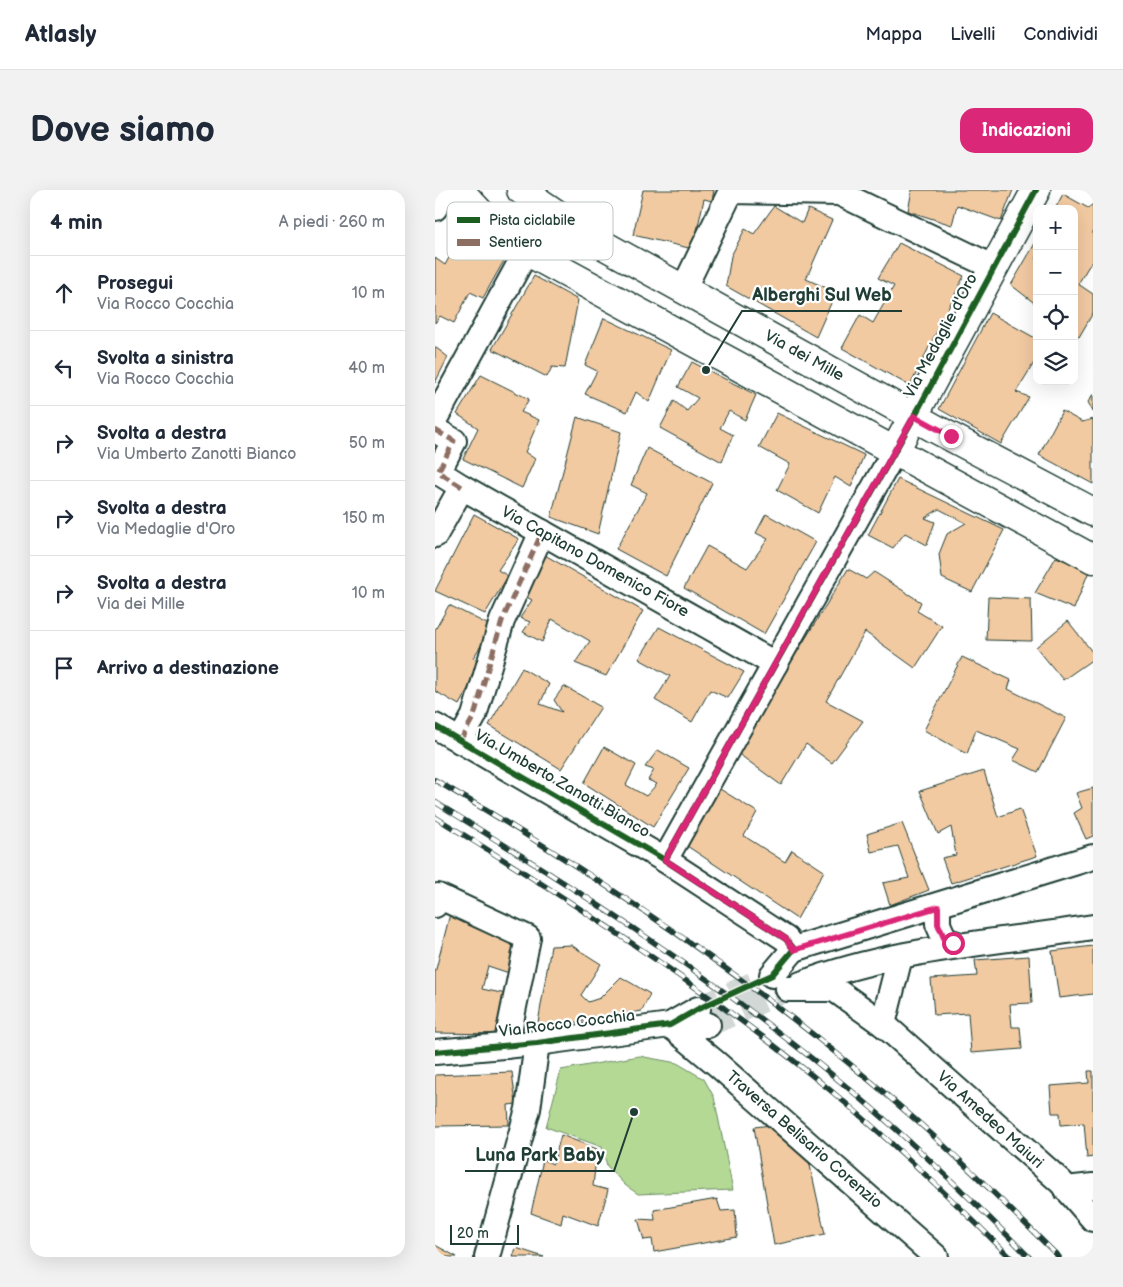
<!DOCTYPE html>
<html lang="it">
<meta charset="utf-8">
<style>
body{margin:0;font-family:"Balsamiq Sans",sans-serif;background:#f2f2f3;color:#1f2937}
.controls{position:absolute;right:15px;top:15px;display:grid;overflow:hidden;border-radius:10px;box-shadow:0 5px 20px #0002}
.controls button{width:45px;height:45px;display:grid;place-items:center;padding:0;border:0;border-bottom:1px solid #e0e1e3;background:#fff;color:#1f2937;font:25px sans-serif}
.scale{position:absolute;left:15px;bottom:12px;width:69px;box-sizing:border-box;padding-left:5px;border:2px solid #1f3d34;border-top:0;font-size:14px;line-height:18px;white-space:nowrap;color:#1f3d34;-webkit-text-stroke:4px #fff;paint-order:stroke}
.stop{position:absolute;width:15px;height:15px;margin:-11px;border:4px solid #db2777;border-radius:50%;background:#fff}
.stop.end{background:#db2777;border-color:#fff;box-shadow:0 1px 5px #0008}
.list{margin:0;padding:0;list-style:none}
h2{display:flex;justify-content:space-between;align-items:center;height:65px;margin:0;padding:0 20px;font-size:21px}
h2 small{font-size:16px;font-weight:400;color:#747a83}
.list li{display:grid;grid-template-columns:32px 1fr auto;gap:15px;align-items:center;box-sizing:border-box;height:75px;padding:0 20px;border-top:1px solid #e0e1e3}
.list b{display:block;font-size:19px;white-space:nowrap}
.list p{margin:0;font-size:16px;white-space:nowrap;color:#747a83}
.list em{font-size:16px;font-style:normal;color:#747a83}
.icon{flex:none;width:28px;height:28px;fill:none;stroke:currentColor;stroke-width:2;stroke-linecap:round;stroke-linejoin:round}
.map{position:relative;flex:none;width:658px;height:1067px;overflow:hidden;border-radius:15px}
header{display:flex;align-items:center;gap:30px;box-sizing:border-box;height:70px;padding:0 25px;background:#fff;border-bottom:1px solid #e0e1e3}
header strong{font-size:24px}
nav{display:flex;gap:28px;margin-inline-start:auto;font-size:18px}
.intro{display:flex;align-items:center;justify-content:space-between;box-sizing:border-box;height:120px;padding:0 30px}
h1{margin:0;font-size:35px}
.button{padding:12px 22px;border-radius:15px;background:#db2777;color:#fff;font-size:18px;font-weight:700}
main{display:flex;gap:30px;padding:0 30px}
aside{flex:1;background:#fff;border-radius:15px;box-shadow:0 5px 20px #0002}
.map>svg:first-child{display:block}
</style>
<header>
<strong>Atlasly</strong>
<nav><a>Mappa</a><a>Livelli</a><a>Condividi</a></nav>
</header>
<div class="intro"><h1>Dove siamo</h1><a class="button">Indicazioni</a></div>
<main>
<aside>
<h2>4 min<small>A piedi · 260 m</small></h2>
<ul class="list">
<li><svg class="icon" aria-label="ahead" viewBox="0 0 24 24"><path d="M12 20V5M6 11l6-6 6 6"/></svg><div><b>Prosegui</b><p>Via Rocco Cocchia</p></div><em>10 m</em></li>
<li><svg class="icon" aria-label="left" viewBox="0 0 24 24"><path d="M17 20v-9H6M10 6l-5 5 5 5"/></svg><div><b>Svolta a sinistra</b><p>Via Rocco Cocchia</p></div><em>40 m</em></li>
<li><svg class="icon" aria-label="right" viewBox="0 0 24 24"><path d="M7 20v-9h11M14 6l5 5-5 5"/></svg><div><b>Svolta a destra</b><p>Via Umberto Zanotti Bianco</p></div><em>50 m</em></li>
<li><svg class="icon" aria-label="right" viewBox="0 0 24 24"><path d="M7 20v-9h11M14 6l5 5-5 5"/></svg><div><b>Svolta a destra</b><p>Via Medaglie d'Oro</p></div><em>150 m</em></li>
<li><svg class="icon" aria-label="right" viewBox="0 0 24 24"><path d="M7 20v-9h11M14 6l5 5-5 5"/></svg><div><b>Svolta a destra</b><p>Via dei Mille</p></div><em>10 m</em></li>
<li><svg class="icon" aria-label="arrive" viewBox="0 0 24 24"><path d="M6 21V4h12l-3 4 3 4H6"/></svg><div><b>Arrivo a destinazione</b></div></li>
</ul>
</aside>
<div class="map">
<svg width="658" height="1067" viewBox="0 0 658 1067">
<rect width="100%" height="100%" fill="#fff"/>
<filter id="ink" filterUnits="userSpaceOnUse"><feTurbulence type="fractalNoise" baseFrequency=".02" numOctaves="2"/><feDisplacementMap in="SourceGraphic" scale="10" xChannelSelector="R" yChannelSelector="G"/><feConvolveMatrix kernelMatrix="1 2 1 2 8 2 1 2 1" color-interpolation-filters="sRGB"/></filter>
<g filter="url(#ink)">
<!-- green -->
<polygon fill="#b4d994" stroke="#6a8b64" points="204,866 242,873 269,889 279,907 298,1000 203,1004 190,995 172,976 167,957 111,937 126,880"/>
<!-- building -->
<g fill="#f2caa2" stroke="#1f3d34">
<polygon points="208,0 279,0 277,11 269,9 258,59 198,45"/>
<polygon points="477,0 578,0 566,31 522,15 517,35 473,21"/>
<polygon points="628,4 653,18 658,14 658,69 643,94 658,104 658,123 644,147 639,144 639,19 620,19"/>
<polygon points="339,16 367,33 373,19 397,30 371,89 401,102 381,147 291,96 296,66 310,39 319,44"/>
<polygon points="29,40 71,67 48,108 35,102 19,133 5,126 0,133 0,68 10,75"/>
<polygon points="602,50 602,115 576,95"/>
<polygon points="464,53 529,86 475,196 407,158 425,125 438,133 459,96 443,88"/>
<polygon points="99,86 143,110 130,178 117,177 112,187 57,159"/>
<polygon points="555,123 602,149 602,168 581,202 594,207 566,254 504,219"/>
<polygon points="169,128 236,160 214,212 201,202 192,222 150,204 162,181 150,175"/>
<polygon points="0,157 13,167 0,193"/>
<polygon points="257,172 321,205 310,230 294,221 285,238 298,245 287,272 225,238 239,211 252,221 263,208 243,197"/>
<polygon points="46,185 94,209 86,222 104,230 90,262 100,269 87,298 28,269 43,238 22,224"/>
<polygon points="658,204 658,222 653,212"/>
<polygon points="627,221 647,232 658,229 658,294 604,265"/>
<polygon points="342,223 429,265 416,297 400,287 383,323 342,300 355,274 324,257"/>
<polygon points="142,227 186,242 163,344 116,327"/>
<polygon points="212,258 277,293 231,386 181,359 212,303 196,295"/>
<polygon points="463,289 569,340 537,402 507,388 504,364 512,344 531,333 504,319 490,328 500,332 492,355 470,343 458,358 433,345"/>
<polygon points="39,324 84,349 63,380 73,386 50,424 0,401"/>
<polygon points="331,324 381,352 329,444 249,398 272,356 312,378 333,349 321,343"/>
<polygon points="108,364 208,421 171,486 140,473 155,451 117,429 107,452 88,442 95,432 85,428 97,410 88,405"/>
<polygon points="621,367 654,381 639,419 600,403"/>
<polygon points="413,379 431,389 439,382 486,412 482,421 507,436 480,478 430,442 391,511 428,531 397,573 371,554 346,595 301,562"/>
<polygon points="553,407 596,409 597,451 551,450"/>
<polygon points="14,415 58,437 38,468 48,471 24,515 0,501 0,440"/>
<polygon points="633,431 658,463 658,469 628,490 601,457"/>
<polygon points="224,437 309,482 293,508 275,500 257,532 220,510 235,486 204,469"/>
<polygon points="527,467 576,490 573,499 631,528 603,582 578,570 585,559 541,540 532,564 489,540"/>
<polygon points="87,478 114,494 105,514 127,522 119,510 129,496 166,517 126,579 54,535"/>
<polygon points="169,557 201,575 191,595 211,606 222,594 213,590 219,580 210,577 223,560 254,578 218,637 149,593"/>
<polygon points="549,581 563,627 585,619 602,666 516,693 507,668 521,665 516,637 503,644 485,601"/>
<polygon points="658,598 658,646 651,649 639,623 647,618 641,603"/>
<polygon points="285,599 322,622 309,646 350,672 357,660 389,681 362,729 252,656"/>
<polygon points="467,633 494,700 455,715 448,693 474,688 463,656 436,662 432,644"/>
<polygon points="17,716 81,746 74,783 53,776 47,799 76,805 63,844 0,843 0,783"/>
<polygon points="136,755 166,774 146,805 153,812 165,808 186,787 215,804 207,821 102,839 116,756"/>
<polygon points="658,756 658,804 624,808 617,761"/>
<polygon points="594,766 597,813 575,814 577,837 585,837 587,859 536,863 533,823 499,825 496,789 542,786 540,770"/>
<polygon points="653,881 658,881 658,967 652,968 649,933 626,935 625,923 617,923 615,896 654,893"/>
<polygon points="77,882 81,914 73,915 74,935 1,936 0,938 0,885"/>
<polygon points="345,934 371,957 390,1044 339,1055 319,937"/>
<polygon points="126,945 162,959 158,996 173,1000 163,1036 128,1023 126,1034 96,1023 108,970 118,974"/>
<polygon points="282,1009 286,1021 300,1020 302,1047 219,1062 217,1049 209,1050 203,1029 220,1030 219,1020"/>
<polygon points="0,1055 22,1067 0,1067"/>
<polygon points="81,1058 109,1067 78,1067"/>
</g>
<g fill="none" stroke-linecap="round" stroke-linejoin="round">
<!-- street-tunnel -->
<g stroke="#d2d8d6" stroke-width="24" stroke-dasharray="24 12" stroke-linecap="butt">
<polyline points="263,819 337,785"/>
<polyline points="273,835 353,799"/>
</g>
<!-- street casing -->
<g stroke="#1f3d34" stroke-width="28">
<g id="street">
<polyline points="0,18 9,0"/>
<polyline points="248,100 296,1 404,3 558,77"/>
<polyline points="0,229 92,60"/>
<polyline points="0,240 19,251 3,282 27,297"/>
<polyline points="0,345 27,297 340,474"/>
<polyline points="0,536 230,670 351,749 359,759 337,785"/>
<polyline points="25,551 39,526 67,431 107,342"/>
<polyline points="230,670 459,262"/>
<polyline points="0,715 3,706 93,748 71,856"/>
<polyline points="503,717 503,734 510,750 526,755"/>
<polyline points="359,759 658,667"/>
<path d="M366,794C460,758 561,753 658,737"/>
<polyline points="353,799 399,799 448,834 626,992 658,1029"/>
<polyline points="448,834 465,767"/>
<polyline points="235,835 282,874 501,1067"/>
<polyline points="237,835 273,835"/>
<polyline points="0,862 102,853 235,835 263,819"/>
<polyline points="631,999 658,996"/>
<polyline points="52,1067 93,919 102,853"/>
</g>
</g>
<!-- secondary casing -->
<g stroke="#1f3d34" stroke-width="31">
<g id="secondary">
<polyline points="24,0 60,39 104,68 658,369"/>
<polyline points="86,0 163,52 499,238 658,322"/>
<polyline points="459,262 601,0"/>
</g>
</g>
<!-- street -->
<use href="#street" stroke="#fff" stroke-width="24"/>
<!-- secondary -->
<use href="#secondary" stroke="#fff" stroke-width="28"/>
<!-- rail casing -->
<g stroke="#1f3d34" stroke-width="5.5">
<g id="rail">
<path d="M0,590C168,688 329,797 475,925C527,970 575,1019 624,1067"/>
<path d="M0,612C145,701 288,793 418,902C480,954 537,1010 594,1067"/>
<path d="M0,627C136,711 271,798 395,900C458,952 517,1009 575,1067"/>
</g>
</g>
<!-- rail -->
<use href="#rail" stroke="#fff" stroke-width="4" stroke-dasharray="11" stroke-linecap="butt"/>
<!-- quiet -->
<g stroke="#8d6e63" stroke-width="5" stroke-dasharray="10 5" stroke-linecap="butt">
<polyline points="0,240 19,251 3,282 27,297"/>
<polyline points="25,551 39,526 67,431 107,342"/>
</g>
<!-- cycleway casing -->
<g stroke="#fff" stroke-width="9">
<g id="cycleway">
<polyline points="0,536 230,670 351,749 359,759 337,785 263,819 235,835 102,853 0,862"/>
<polyline points="230,670 479,227 601,0"/>
</g>
</g>
<!-- cycleway -->
<use href="#cycleway" stroke="#1b5e20" stroke-width="6"/>
</g>
</g>
<g fill="none" stroke-linecap="round" stroke-linejoin="round" filter="url(#ink)">
<!-- route -->
<polyline stroke="#db2777" stroke-width="6" points="516,246 479,226 230,670 351,749 359,760 503,717 503,734 510,750 518,753"/>
</g>
<g text-anchor="middle" dominant-baseline="central" stroke-width="4.5" stroke-linejoin="round" paint-order="stroke">
<!-- street labels -->
<g font-size="16" fill="#1f3d34" stroke="#fff">
<text transform="translate(506 146) rotate(-62)">Via Medaglie d'Oro</text>
<text transform="translate(369 166) rotate(29)">Via dei Mille</text>
<text transform="translate(160 372) rotate(29)">Via Capitano Domenico Fiore</text>
<text transform="translate(127 594) rotate(30)">Via Umberto Zanotti Bianco</text>
<text transform="translate(132 834) rotate(-7)">Via Rocco Cocchia</text>
<text transform="translate(555 930) rotate(42)">Via Amedeo Maiuri</text>
<text transform="translate(369 950) rotate(41)">Traversa Belisario Corenzio</text>
</g>
</g>
<!-- legend -->
<rect x="12" y="12" width="166" height="58" rx="8" fill="#fff" stroke="#bcc5c2" stroke-width="1"/>
<rect x="22" y="27" width="23" height="6" fill="#1b5e20"/>
<rect x="22" y="49" width="23" height="7" fill="#8d6e63"/>
<g font-size="14" fill="#1f3d34">
<text x="54" y="35">Pista ciclabile</text>
<text x="54" y="57">Sentiero</text>
</g>
<!-- callouts -->
<path fill="none" stroke="#1f3d34" stroke-width="2" d="M271 180L307 121H467M199 922L179 981H30"/>
<g fill="#1f3d34" stroke="#fff" stroke-width="2">
<circle cx="271" cy="180" r="5"/>
<circle cx="199" cy="922" r="5"/>
</g>
<g font-size="18" text-anchor="middle" font-weight="bold" fill="#1f3d34" stroke="#fff" stroke-width="4.5" stroke-linejoin="round" paint-order="stroke">
<text x="387" y="111">Alberghi Sul Web</text>
<text x="105" y="971">Luna Park Baby</text>
</g>
</svg>
<div class="controls">
<button>+</button>
<button>−</button>
<button><svg class="icon" aria-label="locate" viewBox="0 0 24 24"><circle cx="12" cy="12" r="6"/><path d="M12 2v4M12 18v4M2 12h4M18 12h4"/></svg></button>
<button><svg class="icon" aria-label="layers" viewBox="0 0 24 24"><path d="M12 4l9 5-9 5-9-5zM3 14l9 5 9-5"/></svg></button>
</div>
<div class="scale">20 m</div>
<div class="stop" style="left:518px;top:753px"></div>
<div class="stop end" style="left:516px;top:246px"></div>
</div>
</main>
